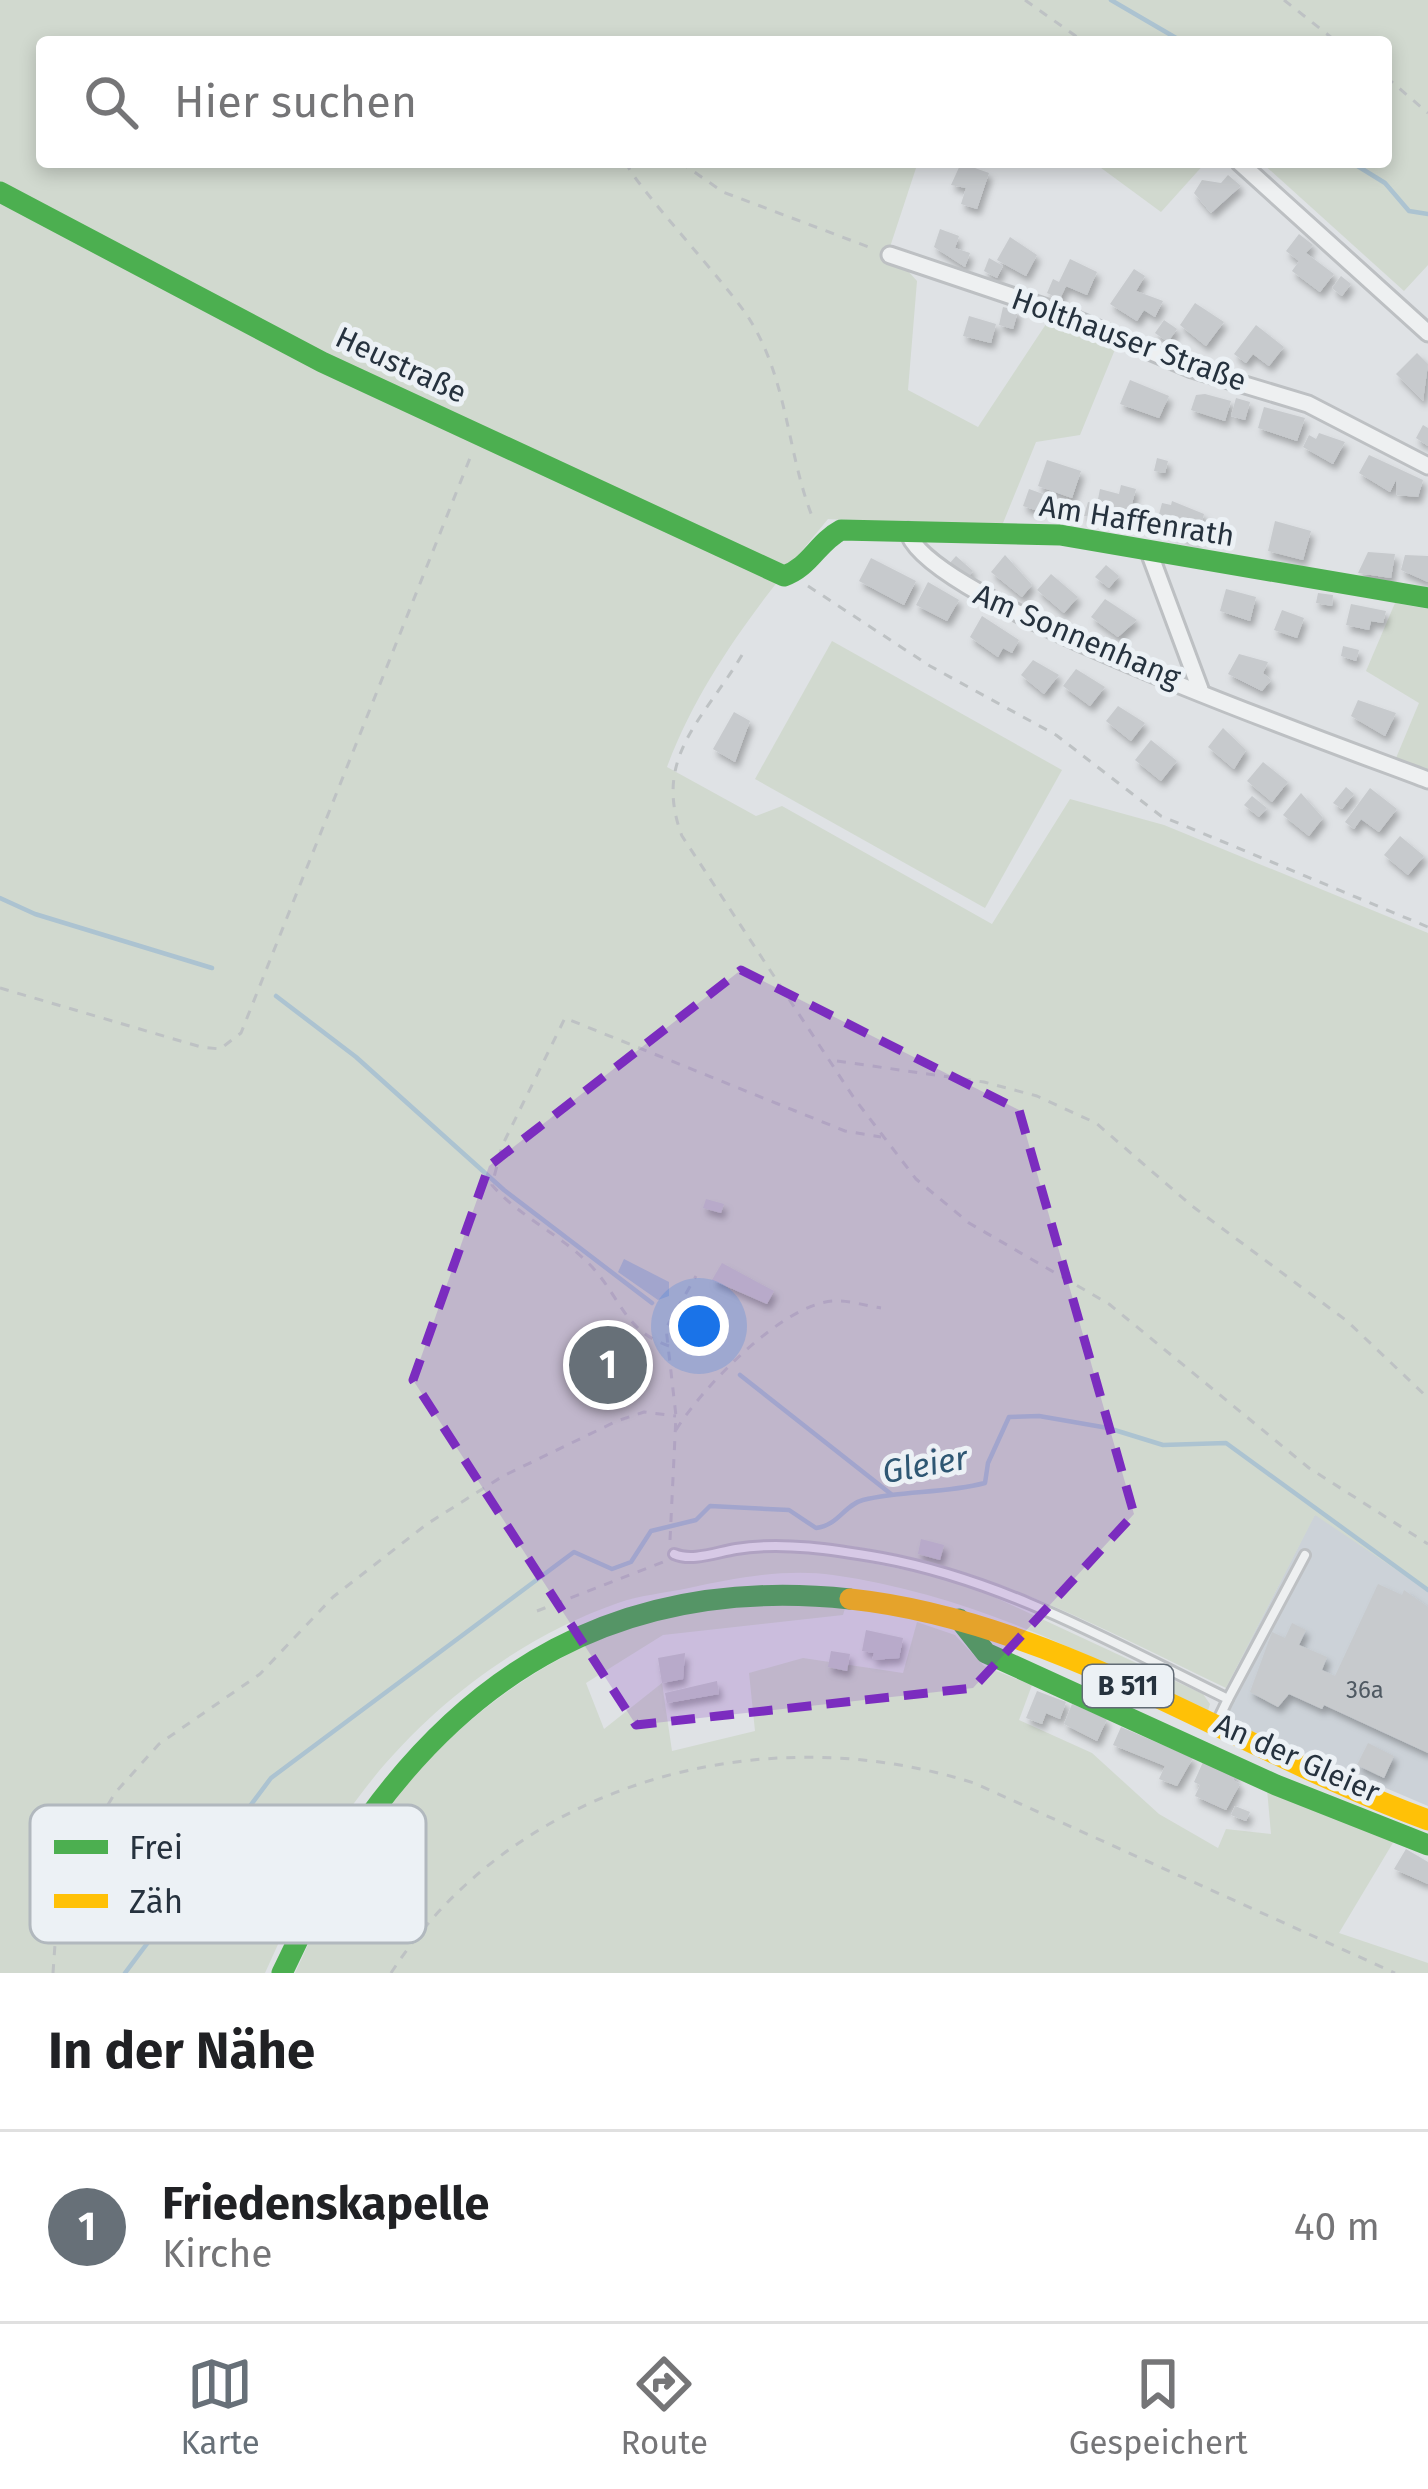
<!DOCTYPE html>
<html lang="de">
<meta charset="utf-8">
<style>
body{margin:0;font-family:"Fira Sans",sans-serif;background:#f2f2f2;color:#202124}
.you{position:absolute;left:699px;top:1326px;width:42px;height:42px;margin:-30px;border:9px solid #fff;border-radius:50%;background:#1a73e8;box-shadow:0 0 0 18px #1a73e833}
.badge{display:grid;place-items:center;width:78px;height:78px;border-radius:50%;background:#677078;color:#fff;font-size:39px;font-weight:700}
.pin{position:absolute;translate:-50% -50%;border:6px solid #fff;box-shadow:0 3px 12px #0006}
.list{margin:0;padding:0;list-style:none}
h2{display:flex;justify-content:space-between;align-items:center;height:156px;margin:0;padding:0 48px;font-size:51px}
h2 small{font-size:39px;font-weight:400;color:#757577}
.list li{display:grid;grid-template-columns:78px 1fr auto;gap:36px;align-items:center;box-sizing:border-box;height:192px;padding:0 48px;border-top:3px solid #e0e0e0}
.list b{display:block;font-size:45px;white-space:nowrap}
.list p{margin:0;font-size:39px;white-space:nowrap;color:#757577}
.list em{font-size:39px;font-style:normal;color:#757577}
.icon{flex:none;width:66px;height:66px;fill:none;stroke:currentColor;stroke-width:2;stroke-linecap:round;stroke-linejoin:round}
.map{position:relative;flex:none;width:1428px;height:1973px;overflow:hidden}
.search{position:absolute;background:#fff;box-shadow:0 6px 18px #0003;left:36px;right:36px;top:36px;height:132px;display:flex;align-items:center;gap:30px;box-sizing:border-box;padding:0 42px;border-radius:12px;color:#757577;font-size:45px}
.sheet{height:348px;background:#fff}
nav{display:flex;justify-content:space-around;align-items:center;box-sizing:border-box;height:168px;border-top:3px solid #e0e0e0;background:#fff;font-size:33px;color:#757577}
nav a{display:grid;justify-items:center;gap:6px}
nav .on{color:#677078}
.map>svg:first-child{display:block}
</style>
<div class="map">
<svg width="1428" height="1973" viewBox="0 0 1428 1973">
<defs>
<filter id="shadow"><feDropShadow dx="3.5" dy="6" stdDeviation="3" flood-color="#0004"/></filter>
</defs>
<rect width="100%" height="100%" fill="#dfe2e5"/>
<!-- built -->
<polygon fill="#ccd2d8" points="1315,1514 1428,1591 1428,1806 1226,1720 1226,1688"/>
<!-- green -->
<g fill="#d1d9cf">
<path d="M0,0H1428V265L1404,291L1261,162H1386V42H42V162H918L889,250L917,281L908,390L978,427L1050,318L1116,347L1080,435L1036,442L1001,528L828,519C766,594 701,675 667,767L756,816L782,806L992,924L1070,799L1164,825L1428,933V1591L1315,1515L1226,1688C1103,1629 981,1562 843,1545L846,1558L960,1581L1203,1694L1210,1704L1207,1714C1087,1653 968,1594 833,1575C787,1568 735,1578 689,1588C666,1593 640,1595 618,1603C499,1644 386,1740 324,1850C302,1889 284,1932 265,1973H0Z"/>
<polygon points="1093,162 1206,162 1161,212"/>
<polygon points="1395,603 1428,609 1428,771 1396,758 1419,703 1366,671"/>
<polygon points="832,641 1062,770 985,908 755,779"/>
<path d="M817,1604L846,1605L843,1615L663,1635L586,1683L604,1729L662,1683L672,1751L755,1731L749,1673L803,1658L903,1673L917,1622L955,1635L984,1666L1032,1685L1019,1720L1092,1753L1159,1814L1218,1848L1226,1829L1271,1834L1267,1789L1394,1841L1339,1933L1428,1963V1973H295C312,1938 326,1899 347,1866C427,1734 561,1627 717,1607C750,1603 784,1605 817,1604Z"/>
</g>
<!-- water -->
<polygon fill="#acc3d1" points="624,1259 669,1282 669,1296 658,1300 618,1272"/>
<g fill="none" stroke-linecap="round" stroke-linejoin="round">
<!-- stream -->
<g stroke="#acc3d1" stroke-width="4.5">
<polyline points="1111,0 1183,42"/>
<polyline points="1351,162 1385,183 1409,211 1428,214"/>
<polyline points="0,898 35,914 212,968"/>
<polyline points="276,996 356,1057 504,1190 652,1303"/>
<polyline points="740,1375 891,1494"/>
<path d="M125,1973L271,1778L574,1552L612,1569L631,1562L651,1531L696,1520L710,1506L789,1510L816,1528C839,1525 844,1505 863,1500C905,1490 942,1494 985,1483L988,1463L1009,1417L1039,1416L1108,1428L1163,1445L1226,1443L1428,1590"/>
</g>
</g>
<!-- building -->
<g fill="#c7cacd" filter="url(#shadow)">
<polygon points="961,163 989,173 977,209 961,204 966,188 951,185"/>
<polygon points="1228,175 1241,186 1211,213 1194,193 1202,180 1221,183"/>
<polygon points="940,229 959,236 955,248 970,253 965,267 934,247"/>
<polygon points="1299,234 1313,245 1306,253 1334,274 1320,292 1292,271 1299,261 1286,251"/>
<polygon points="1010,237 1037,255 1026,276 997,260"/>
<polygon points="989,258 1003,266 997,278 984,271"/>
<polygon points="1070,259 1097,272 1087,295 1066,286 1060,299 1047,293 1053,279 1059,282"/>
<polygon points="1134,269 1145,276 1136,291 1163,301 1155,317 1144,310 1137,321 1110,304"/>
<polygon points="1341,276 1351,284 1342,296 1332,288"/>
<polygon points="1195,303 1224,322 1206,346 1180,325"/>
<polygon points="1003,307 1018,311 1013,329 999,325"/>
<polygon points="969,316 996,324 991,343 963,336"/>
<polygon points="1164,320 1177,329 1168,342 1155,333"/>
<polygon points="1256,325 1284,347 1269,366 1253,354 1246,363 1234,354"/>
<polygon points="1417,353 1428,364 1423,401 1396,374"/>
<polygon points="1130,380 1169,396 1159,418 1120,404"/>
<polygon points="1205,394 1231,401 1225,421 1191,410 1196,395"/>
<polygon points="1236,398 1250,402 1245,420 1231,416"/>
<polygon points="1264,407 1305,418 1297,441 1258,428"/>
<polygon points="1423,425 1428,428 1428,446 1416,438"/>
<polygon points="1319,433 1345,442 1333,464 1303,447 1309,435 1316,439"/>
<polygon points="1369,455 1423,480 1418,497 1397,495 1396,480 1390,492 1359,473"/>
<polygon points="1157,458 1168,461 1165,473 1154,471"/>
<polygon points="1047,460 1081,471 1072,498 1038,486"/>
<polygon points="1121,485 1136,489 1127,522 1084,516 1088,502 1097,504 1100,489 1119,494"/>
<polygon points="1029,489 1043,494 1038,511 1023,506"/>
<polygon points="1172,501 1204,514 1197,541 1156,526 1162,503 1171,505"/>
<polygon points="1275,521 1311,531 1303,560 1268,551"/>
<polygon points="1368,552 1395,554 1391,578 1358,573"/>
<polygon points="1005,555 1032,585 1022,597 991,572"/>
<polygon points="1405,555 1428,556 1428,582 1401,570"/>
<polygon points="956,556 973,571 966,579 949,564"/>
<polygon points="871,558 916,581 904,605 859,581"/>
<polygon points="1106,565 1119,576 1109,588 1095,577"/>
<polygon points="1051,574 1078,597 1064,613 1037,590"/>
<polygon points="928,582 959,600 947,621 916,605"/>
<polygon points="1226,589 1256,597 1250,621 1220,611"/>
<polygon points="1318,593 1333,595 1332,606 1316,603"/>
<polygon points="1105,599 1137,620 1118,637 1091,617"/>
<polygon points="1351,604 1386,611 1383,623 1371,621 1369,630 1346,625"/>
<polygon points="1282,610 1304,618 1297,638 1274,630"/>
<polygon points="982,616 1019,640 1012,653 1003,648 998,657 970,637"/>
<polygon points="1343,646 1359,650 1356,661 1341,656"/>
<polygon points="1239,654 1268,662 1263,673 1271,680 1262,691 1228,674"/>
<polygon points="1033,660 1059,675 1044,694 1021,675"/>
<polygon points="1076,669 1105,687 1090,706 1063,686"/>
<polygon points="1358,700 1396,713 1385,736 1351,716"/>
<polygon points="1118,706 1145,723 1131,741 1106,721"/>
<polygon points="734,712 750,721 735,762 713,749"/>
<polygon points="1223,728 1246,750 1234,769 1208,747"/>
<polygon points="1151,740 1177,761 1161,781 1135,760"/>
<polygon points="1263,762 1288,782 1272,802 1247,781"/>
<polygon points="1346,787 1354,794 1342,809 1333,803"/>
<polygon points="1370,788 1397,809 1379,832 1361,819 1354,829 1345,822"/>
<polygon points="1301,793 1323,818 1309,836 1283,815"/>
<polygon points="1252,796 1267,808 1259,817 1244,805"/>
<polygon points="1400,836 1424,856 1408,875 1384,855"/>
<polygon points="706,1199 724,1204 721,1213 703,1208"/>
<polygon points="722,1263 774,1291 767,1304 712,1280"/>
<polygon points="599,1354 627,1370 615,1384 597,1370 593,1361"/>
<polygon points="921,1539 944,1545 940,1560 918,1554"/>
<polygon points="1378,1584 1402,1595 1404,1590 1428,1607 1428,1753 1324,1705 1322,1709 1289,1694 1278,1707 1250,1692 1272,1632 1285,1638 1292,1623 1306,1630 1299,1645 1327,1657 1322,1670 1335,1676"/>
<polygon points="866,1630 903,1638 899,1658 872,1660 874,1653 862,1651"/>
<polygon points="831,1651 850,1654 847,1671 828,1667"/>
<polygon points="685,1653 683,1679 662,1683 658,1658"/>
<polygon points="717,1681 719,1694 667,1703 665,1693"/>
<polygon points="1037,1691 1066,1702 1060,1719 1046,1713 1042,1724 1026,1718"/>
<polygon points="1072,1704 1107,1719 1097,1741 1064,1724"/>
<polygon points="1121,1727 1193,1758 1177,1786 1159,1779 1165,1766 1113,1745"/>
<polygon points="1368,1743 1394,1756 1384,1778 1357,1765"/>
<polygon points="1203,1762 1236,1774 1233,1780 1240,1784 1226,1810 1195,1796 1200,1785 1194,1782"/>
<polygon points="1235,1806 1250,1812 1246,1821 1231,1815"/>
<polygon points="1406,1849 1428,1862 1428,1884 1394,1869"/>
</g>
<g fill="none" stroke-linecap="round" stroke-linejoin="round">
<!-- lane casing -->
<g stroke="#bdc0c3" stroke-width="14">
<g id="lane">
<path d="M674,1554C692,1562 717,1552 736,1549C782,1541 836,1550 882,1558C1006,1581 1115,1644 1228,1699L1217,1722"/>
<polyline points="1228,1699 1305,1555"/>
</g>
</g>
<!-- street casing -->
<g stroke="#bdc0c3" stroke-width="21">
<g id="street">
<polyline points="1239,162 1428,333"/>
<polyline points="890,255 1053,310 1192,369 1308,404 1428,466"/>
<path d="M908,531C920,600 1348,749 1428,780"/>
<polyline points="1149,552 1200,689"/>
</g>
</g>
<!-- path -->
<g stroke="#bec2c4" stroke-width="3" stroke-dasharray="9 9" stroke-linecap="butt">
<polyline points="1025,0 1084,42"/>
<polyline points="1284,0 1337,42"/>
<polyline points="1386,77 1428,113"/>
<path d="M626,162C630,180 731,288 750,320C789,383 787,456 814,521"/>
<polyline points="680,162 723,192 874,249"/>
<polyline points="808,586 930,666 1056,735 1161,816 1428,927"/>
<path d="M742,655C704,719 652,757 682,836L854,1098L916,1179L969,1223L1109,1304L1309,1468L1428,1544"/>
<polyline points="0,988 201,1047 220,1049 241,1033 472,453"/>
<polyline points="837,1061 984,1082 1037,1096 1096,1123 1192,1206 1347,1321 1428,1398"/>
<path d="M669,1346C625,1331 621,1299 593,1268C564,1236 519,1217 492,1185L502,1146L565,1018L845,1131L881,1137"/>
<path d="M676,1430C701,1389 783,1303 834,1301C849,1300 866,1306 881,1308"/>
<polyline points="670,1540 676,1416 666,1328 696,1276"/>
<polyline points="537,1611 663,1562"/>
<polyline points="53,1973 56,1930 74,1862 115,1793 159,1744 260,1674 333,1597 427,1524 503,1476 617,1421 644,1412 676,1416"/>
<path d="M391,1973C516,1780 763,1716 974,1783L1395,1973"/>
</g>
<!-- lane -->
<use href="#lane" stroke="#eef0f1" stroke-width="8"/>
<!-- street -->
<use href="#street" stroke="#eef0f1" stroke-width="15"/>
<!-- fast -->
<g stroke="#4caf50" stroke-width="21">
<path d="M0,192L322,362L784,576C810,567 817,543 841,530L1060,535L1428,598"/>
<polyline points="959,1619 986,1653 1276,1785 1428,1845"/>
<path d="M282,1973C301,1935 318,1894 341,1858C461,1669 624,1575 850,1599"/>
</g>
<!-- slow -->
<path stroke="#ffc107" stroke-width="21" d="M850,1599C1057,1621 1236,1750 1428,1820"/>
</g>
<!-- marked area -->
<path fill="#7b2cbf" fill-opacity="0.2" stroke="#7b2cbf" stroke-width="9" stroke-dasharray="24 15" stroke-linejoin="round" d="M741,970L1019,1110L1134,1514L973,1688L636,1725L413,1380L489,1166Z"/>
<g text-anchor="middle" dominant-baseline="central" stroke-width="10" stroke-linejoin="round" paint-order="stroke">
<!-- number labels -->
<g font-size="24" fill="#4f5962">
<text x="1365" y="1690">36a</text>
</g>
<!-- shield labels -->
<rect fill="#ecf1f5" stroke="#616b75" stroke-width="3" x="1083" y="1665" width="90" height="42" rx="9"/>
<g font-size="27" font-weight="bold" fill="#26323e">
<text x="1128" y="1686">B 511</text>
</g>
<!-- street labels -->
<g font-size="30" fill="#26323e" stroke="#ecf1f5">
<text transform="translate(1129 340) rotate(20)">Holthauser Straße</text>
<text transform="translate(401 365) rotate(25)">Heustraße</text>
<text transform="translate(1137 521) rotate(9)">Am Haffenrath</text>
<text transform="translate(1077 636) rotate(23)">Am Sonnenhang</text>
<text transform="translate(1297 1758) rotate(24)">An der Gleier</text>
</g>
<!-- water labels -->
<g font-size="33" font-style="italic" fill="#2e5773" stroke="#ecf1f5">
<text transform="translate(925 1465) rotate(-10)">Gleier</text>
</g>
</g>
<!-- legend -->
<rect x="30" y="1805" width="396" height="138" rx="18" fill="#ecf1f5" stroke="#b1b8be" stroke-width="3"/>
<rect x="54" y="1840" width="54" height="14" fill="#4caf50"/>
<rect x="54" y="1894" width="54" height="14" fill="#ffc107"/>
<g font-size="33" fill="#26323e">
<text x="129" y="1859">Frei</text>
<text x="129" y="1913">Zäh</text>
</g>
</svg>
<div class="you"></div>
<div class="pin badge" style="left:608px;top:1365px">1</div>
<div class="search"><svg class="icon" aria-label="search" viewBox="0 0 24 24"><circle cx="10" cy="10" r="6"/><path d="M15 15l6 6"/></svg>Hier suchen</div>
</div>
<section class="sheet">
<h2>In der Nähe<small></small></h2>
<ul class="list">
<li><span class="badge">1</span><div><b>Friedenskapelle</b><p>Kirche</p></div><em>40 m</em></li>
</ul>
</section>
<nav>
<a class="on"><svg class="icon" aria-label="map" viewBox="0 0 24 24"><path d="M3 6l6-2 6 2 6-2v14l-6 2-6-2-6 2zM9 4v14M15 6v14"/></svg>Karte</a>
<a><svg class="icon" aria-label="directions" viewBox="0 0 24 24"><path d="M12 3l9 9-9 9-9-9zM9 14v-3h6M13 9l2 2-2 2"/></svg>Route</a>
<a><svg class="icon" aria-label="saved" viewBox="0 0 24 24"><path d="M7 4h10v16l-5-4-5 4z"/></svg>Gespeichert</a>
</nav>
